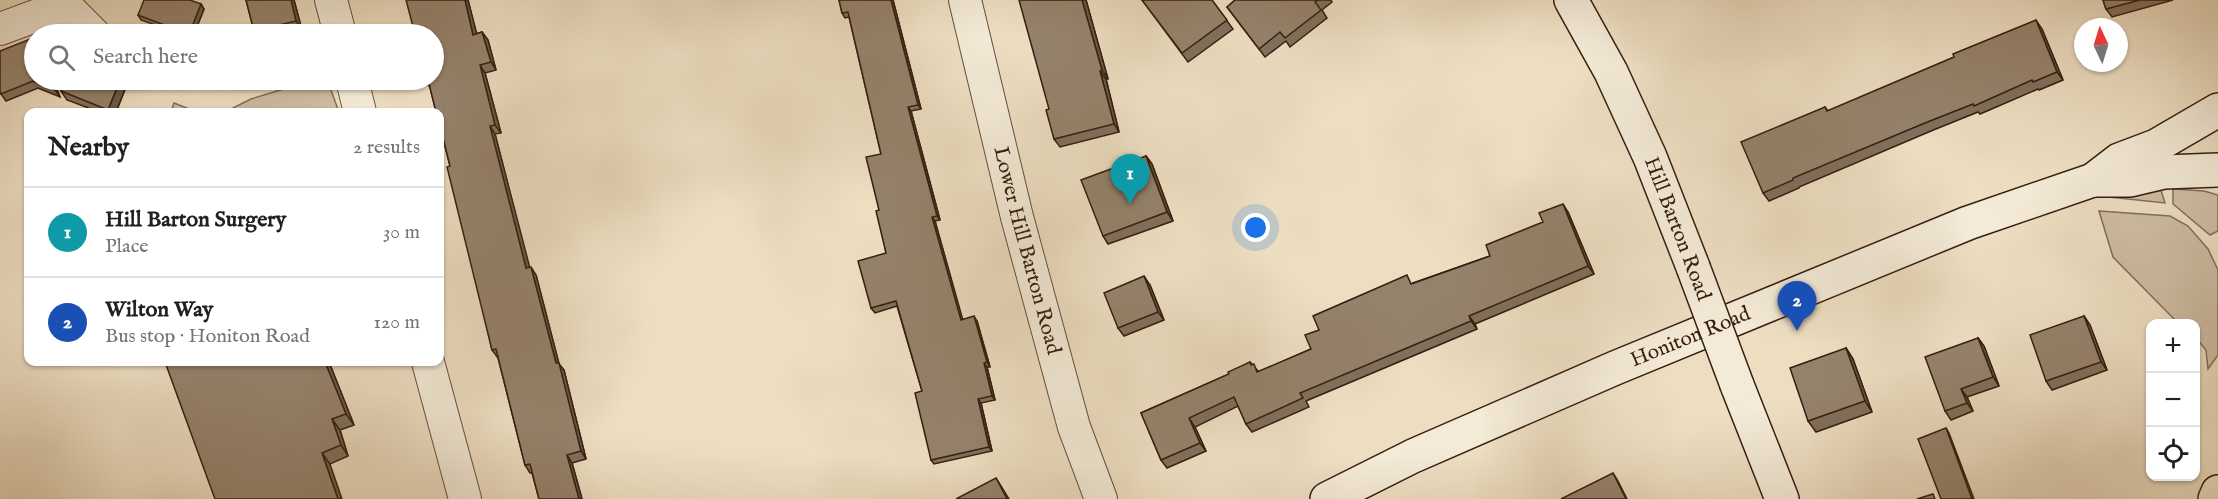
<!DOCTYPE html>
<meta charset="utf-8">
<style>
body{margin:0;font-family:"IM FELL English",serif;background:#f2f2f2;color:#202124}
.controls{position:absolute;right:18px;bottom:18px;display:grid;overflow:hidden;border-radius:12px;box-shadow:0 2px 4px #0004}
.controls button{width:54px;height:54px;display:grid;place-items:center;padding:0;border:0;border-bottom:2px solid #e0e0e0;background:#fff;color:#202124;font:30px sans-serif}
.compass{position:absolute;left:2074px;top:18px;width:54px;height:54px;border-radius:50%;background:#fff;box-shadow:0 2px 4px #0004;rotate:356deg}
.you{position:absolute;left:1256px;top:228px;width:21px;height:21px;margin:-15px;border:4px solid #fff;border-radius:50%;background:#1a73e8;box-shadow:0 0 0 9px #1a73e833}
.badge{display:grid;place-items:center;width:39px;height:39px;border-radius:50%;background:#db2777;color:#fff;font-size:20px;font-weight:700}
.pin{position:absolute;translate:-50% -50px;filter:drop-shadow(0 2px 3px #0008)}
.pin::after{content:'';position:absolute;top:32px;width:21px;height:18px;background:inherit;clip-path:polygon(0 0,100% 0,50% 100%)}
.list{margin:0;padding:0;list-style:none}
h2{display:flex;justify-content:space-between;align-items:center;height:78px;margin:0;padding:0 24px;font-size:26px}
h2 small{font-size:20px;font-weight:400;color:#757577}
.list li{display:grid;grid-template-columns:39px 1fr auto;gap:18px;align-items:center;box-sizing:border-box;height:90px;padding:0 24px;border-top:2px solid #e0e0e0}
.list b{display:block;font-size:22px;white-space:nowrap}
.list p{margin:0;font-size:20px;white-space:nowrap;color:#757577}
.list em{font-size:20px;font-style:normal;color:#757577}
.icon{flex:none;width:33px;height:33px;fill:none;stroke:currentColor;stroke-width:2;stroke-linecap:round;stroke-linejoin:round}
.map{position:relative;flex:none;width:2218px;height:499px;overflow:hidden}
.search{position:absolute;background:#fff;box-shadow:0 2px 4px #0004;left:24px;top:24px;width:420px;height:66px;display:flex;align-items:center;gap:15px;box-sizing:border-box;padding:0 21px;border-radius:33px;color:#757577;font-size:22px}
.panel{position:absolute;background:#fff;box-shadow:0 2px 4px #0004;left:24px;top:108px;width:420px;height:258px;border-radius:12px}
.map>svg:first-child{display:block}
</style>
<div class="map">
<svg width="2218" height="499" viewBox="0 0 2218 499">
<rect width="100%" height="100%" fill="#eddec2"/>
<filter id="stains"><feTurbulence type="fractalNoise" baseFrequency=".00333" numOctaves="4"/><feColorMatrix values="0 0 0 0 .2 0 0 0 0 .09 0 0 0 0 .02 0 0 0 .5 -.17"/></filter>
<radialGradient id="worn" r=".72"><stop offset=".6" stop-color="#630" stop-opacity="0"/><stop offset="1" stop-color="#630" stop-opacity=".3"/></radialGradient>
<!-- green -->
<g fill="#cebda4" stroke="#826e5a" stroke-width="1.5">
<polygon points="328,82 339,112 171,112 174,103 197,112 227,111 251,99 297,85"/>
<polygon points="2160,187 2165,203 2099,196"/>
<polygon points="2173,189 2204,191 2218,195 2218,231 2210,235 2173,204"/>
<polygon points="2099,211 2170,216 2188,226 2208,249 2218,270 2218,355 2208,369 2206,350 2196,338 2196,324 2178,323 2113,257"/>
</g>
<g fill="none" stroke-linecap="round" stroke-linejoin="round">
<!-- street casing -->
<g stroke="#644e3c" stroke-width="34">
<g id="street">
<polyline points="331,0 340,34"/>
<path id="s1" d="M965,0L1017,217L1074,427L1101,499"/>
<polyline points="0,29 65,5 94,34"/>
<polyline points="352,80 360,112"/>
<polyline points="428,362 465,499"/>
</g>
</g>
<!-- secondary casing -->
<g stroke="#361e0f" stroke-width="36">
<g id="secondary">
<polyline points="1571,0 1611,72 1650,157 1693,267"/>
<polyline points="2093,180 2130,180 2164,172 2218,170"/>
<polyline points="1737,385 1782,499"/>
<path id="s2" d="M1327,499L1413,456L1615,368L1968,223L2093,180L2119,160L2156,146L2218,110"/>
</g>
</g>
<!-- primary casing -->
<g stroke="#361e0f" stroke-width="36">
<polyline id="primary" points="2215,499 2218,492"/>
</g>
<!-- street -->
<use href="#street" stroke="#f3ead7" stroke-width="32"/>
<!-- secondary -->
<use href="#secondary" stroke="#f3ead7" stroke-width="33"/>
<!-- primary -->
<use href="#primary" stroke="#eddec2" stroke-width="33"/>
<!-- secondary-bridge casing -->
<g stroke="#361e0f" stroke-width="36" stroke-linecap="butt">
<polyline id="secondary-bridge" points="1693,267 1737,385"/>
</g>
<!-- secondary-bridge -->
<use href="#secondary-bridge" stroke="#f3ead7" stroke-width="33"/>
</g>
<!-- wall -->
<g fill="#80705d" stroke="#361e0f" stroke-width="1.5">
<polygon points="246,0 294,0 302,30 281,34 256,34 254,31"/>
<polygon points="468,0 476,34 482,32 488,40 496,70 485,73 501,133 495,134 529,268 536,275 559,364 564,370 586,459 572,463 582,499 539,499 532,473 530,473 525,465 498,358 492,350 450,166 430,87 424,80 434,80"/>
<polygon points="839,0 893,0 921,109 911,111 940,220 935,221 962,319 977,321 990,367 987,367 995,400 981,403 992,451 934,464 931,460 922,391 897,306 875,313 871,308 886,253 879,210 881,154 849,17 845,18 842,13"/>
<polygon points="1086,0 1108,79 1106,79 1119,132 1060,147 1054,139 1049,109"/>
<polygon points="1142,0 1212,0 1233,29 1188,62"/>
<polygon points="1235,0 1331,0 1332,2 1322,10 1327,18 1290,47 1286,41 1265,57 1227,7"/>
<polygon points="2103,0 2173,0 2112,17 2106,9"/>
<polygon points="201,4 204,9 194,34 180,34 141,20 138,15"/>
<polygon points="2042,29 2063,80 2039,90 2038,89 1980,114 1978,112 1931,131 1799,187 1799,188 1769,201 1763,193 1825,107 1828,111"/>
<polygon points="0,51 53,80 60,97 38,88 6,101 1,94"/>
<polygon points="128,82 116,112 99,112 67,100 61,91"/>
<polygon points="1146,156 1152,164 1173,221 1108,244 1103,236"/>
<polygon points="1568,212 1594,274 1475,324 1477,329 1306,401 1309,407 1252,432 1246,424 1238,406 1195,427 1206,451 1167,468 1161,460 1141,413 1229,374 1250,362 1259,372 1311,349 1319,330 1413,283 1490,256"/>
<polygon points="1150,285 1164,320 1124,336 1118,328"/>
<polygon points="2084,316 2090,325 2107,370 2052,390 2046,381"/>
<polygon points="1978,338 1984,346 1999,386 1967,397 1973,411 1951,420 1945,411"/>
<polygon points="1846,348 1853,359 1872,412 1816,432 1808,421"/>
<polygon points="165,362 329,362 354,425 340,430 348,456 330,464"/>
</g>
<!-- shaded-wall -->
<g fill="#685b4c" stroke="#361e0f" stroke-width="1.5">
<polygon points="291,0 294,0 302,30 296,21"/>
<polygon points="465,0 468,0 479,42 473,35"/>
<polygon points="891,0 893,0 921,109 918,105"/>
<polygon points="1082,0 1086,0 1108,79 1102,70"/>
<polygon points="201,4 204,9 194,34 189,34"/>
<polygon points="2036,20 2042,29 2063,80 2057,72"/>
<polygon points="482,32 488,40 496,70 491,62"/>
<polygon points="480,65 485,73 501,133 495,125"/>
<polygon points="1100,71 1106,79 1119,132 1114,124"/>
<polygon points="51,80 53,80 60,97 55,90"/>
<polygon points="120,80 126,80 128,82 116,112 109,112 108,110"/>
<polygon points="908,107 911,111 940,220 937,216"/>
<polygon points="490,126 495,134 532,276 526,268"/>
<polygon points="1146,156 1152,164 1173,221 1167,212"/>
<polygon points="1563,204 1568,212 1594,274 1588,266"/>
<polygon points="932,217 935,221 964,324 961,320"/>
<polygon points="531,267 536,275 559,364 564,370 586,459 581,451 556,363"/>
<polygon points="1144,276 1150,285 1164,320 1158,312"/>
<polygon points="974,316 977,321 990,367 987,362"/>
<polygon points="1469,316 1475,324 1477,329 1471,321"/>
<polygon points="2084,316 2090,325 2107,370 2101,362"/>
<polygon points="1978,338 1984,346 1999,386 1993,377"/>
<polygon points="1846,348 1853,359 1872,412 1865,401"/>
<polygon points="325,362 329,362 354,425 346,414"/>
<polygon points="984,363 987,367 995,400 992,396"/>
<polygon points="1961,389 1967,397 1973,411 1967,403"/>
<polygon points="978,399 981,403 992,451 989,447"/>
<polygon points="1189,418 1195,427 1206,451 1200,443"/>
<polygon points="332,419 340,430 348,456 341,445"/>
<polygon points="1946,428 1949,433 1974,499 1972,499"/>
<polygon points="322,453 330,464 342,499 338,499"/>
<polygon points="567,455 572,463 582,499 579,499"/>
<polygon points="1613,473 1618,481 1627,499 1626,499"/>
<polygon points="996,478 1001,486 1009,499 1007,499"/>
</g>
<!-- building -->
<g fill="#95826c" stroke="#361e0f" stroke-width="1.5">
<polygon points="144,0 190,0 201,4 189,34 188,34 138,15"/>
<polygon points="246,0 291,0 296,21 254,31"/>
<polygon points="406,0 465,0 473,35 482,32 491,62 480,65 495,125 490,126 526,268 531,267 556,363 559,363 581,451 567,455 579,499 539,499 530,464 525,465 496,349 492,350 447,167 450,166 440,126 440,112 436,112 428,80 434,80 434,34 415,34"/>
<polygon points="839,0 891,0 918,105 908,107 937,216 932,217 961,320 974,316 987,362 984,363 992,396 978,399 989,447 931,460 915,393 922,391 896,301 871,308 858,261 886,253 876,211 879,210 866,157 881,154 848,12 842,13"/>
<polygon points="1019,0 1082,0 1102,70 1100,71 1114,124 1054,139 1046,110 1049,109"/>
<polygon points="1142,0 1212,0 1227,20 1182,53"/>
<polygon points="1235,0 1318,0 1315,2 1321,10 1285,38 1280,32 1259,49 1227,7"/>
<polygon points="2103,0 2140,0 2106,9"/>
<polygon points="2036,20 2057,72 2033,82 2032,80 1974,106 1973,104 1925,123 1793,178 1793,180 1763,193 1741,142 1825,107 1827,111 1954,57 1953,54"/>
<polygon points="33,38 34,40 34,80 51,80 55,90 33,81 1,94 0,91 0,51"/>
<polygon points="66,80 120,80 108,110 61,91"/>
<polygon points="1146,156 1167,212 1103,236 1081,180"/>
<polygon points="1563,204 1588,266 1469,316 1471,321 1300,393 1303,398 1246,424 1234,397 1189,418 1200,443 1161,460 1141,413 1229,374 1228,372 1250,362 1251,365 1254,364 1257,372 1311,349 1305,335 1319,330 1313,316 1407,275 1411,284 1490,256 1486,245 1543,222 1539,213"/>
<polygon points="1144,276 1158,312 1118,328 1104,293"/>
<polygon points="2084,316 2101,362 2046,381 2030,335"/>
<polygon points="1978,338 1993,377 1961,389 1967,403 1945,411 1925,357"/>
<polygon points="1846,348 1865,401 1808,421 1790,368"/>
<polygon points="165,362 325,362 346,414 332,419 341,445 322,453 338,499 215,499"/>
<polygon points="1946,428 1972,499 1941,499 1918,439"/>
<polygon points="1613,473 1626,499 1561,499"/>
<polygon points="996,478 1007,499 956,499"/>
<polygon points="1933,494 1935,499 1917,499"/>
</g>
<g text-anchor="middle" dominant-baseline="central" stroke-width="6" stroke-linejoin="round" paint-order="stroke">
<!-- street labels -->
<g font-size="21" fill="#361e0f" stroke="#f3ead7">
<text transform="translate(1677 229) rotate(69)">Hill Barton Road</text>
<text stroke="none"><textPath href="#s1" startOffset="258">Lower Hill Barton Road</textPath></text>
<text stroke="none"><textPath href="#s2" startOffset="398">Honiton Road</textPath></text>
</g>
</g>
<rect width="100%" height="100%" filter="url(#stains)"/>
<rect width="100%" height="100%" fill="url(#worn)"/>
</svg>
<div class="controls">
<button>+</button>
<button>−</button>
<button><svg class="icon" aria-label="locate" viewBox="0 0 24 24"><circle cx="12" cy="12" r="6"/><path d="M12 2v4M12 18v4M2 12h4M18 12h4"/></svg></button>
</div>
<svg class="compass" viewBox="-18 -18 36 36"><path d="M0-13l5 13h-10z" fill="#e53935"/><path d="M0 13l5-13h-10z" fill="#757577"/></svg>
<div class="you"></div>
<div class="pin badge" style="left:1130px;top:204px;background:#0f9aa8">1</div>
<div class="pin badge" style="left:1797px;top:331px;background:#1a4fb4">2</div>
<div class="search"><svg class="icon" aria-label="search" viewBox="0 0 24 24"><circle cx="10" cy="10" r="6"/><path d="M15 15l6 6"/></svg>Search here</div>
<section class="panel">
<h2>Nearby<small>2 results</small></h2>
<ul class="list">
<li><span class="badge" style="background:#0f9aa8">1</span><div><b>Hill Barton Surgery</b><p>Place</p></div><em>30 m</em></li>
<li><span class="badge" style="background:#1a4fb4">2</span><div><b>Wilton Way</b><p>Bus stop · Honiton Road</p></div><em>120 m</em></li>
</ul>
</section>
</div>
